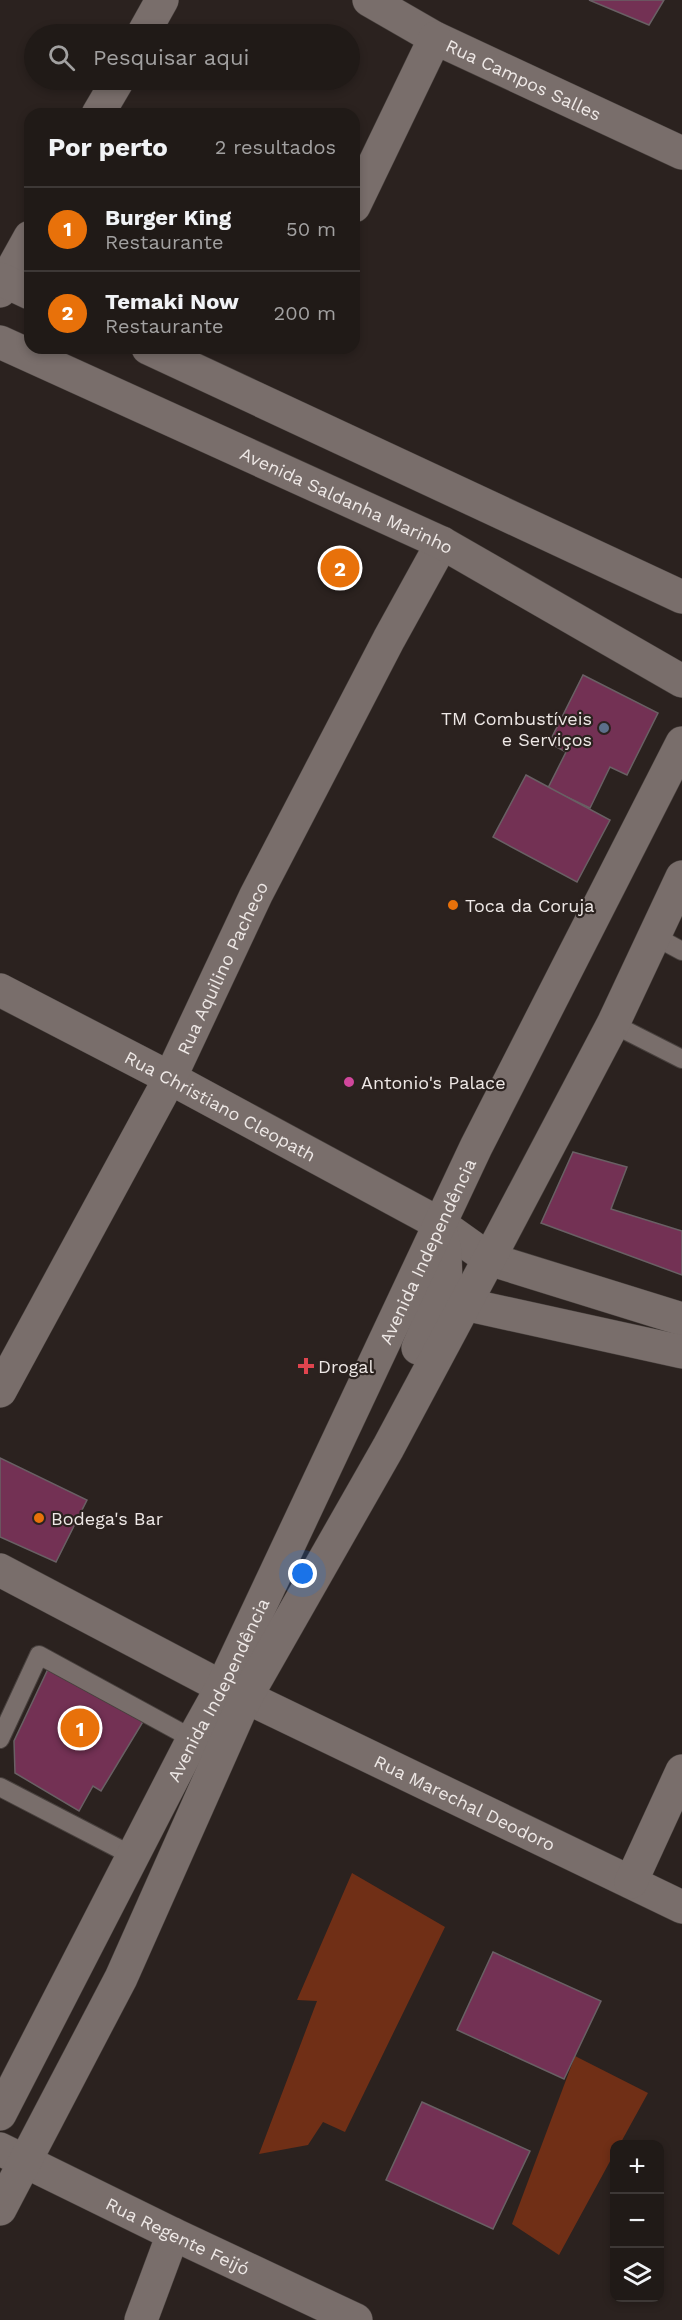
<!DOCTYPE html>
<html lang="pt">
<meta charset="utf-8">
<style>
body{margin:0;font-family:"Work Sans",sans-serif;background:#2d2724;color:#f1f3f6}
.controls{position:absolute;right:18px;bottom:18px;display:grid;overflow:hidden;border-radius:12px;box-shadow:0 3px 9px #0003}
.controls button{width:54px;height:54px;display:grid;place-items:center;padding:0;border:0;border-bottom:2px solid #3d3836;background:#201a17;color:#f1f3f6;font:30px sans-serif}
.you{position:absolute;left:303px;top:1574px;width:21px;height:21px;margin:-15px;border:4px solid #fff;border-radius:50%;background:#1a73e8;box-shadow:0 0 0 9px #1a73e833}
.badge{display:grid;place-items:center;width:39px;height:39px;border-radius:50%;background:#d93025;color:#fff;font-size:20px;font-weight:700}
.pin{position:absolute;translate:-50% -50%;border:3px solid #fff;box-shadow:0 2px 6px #0006}
.list{margin:0;padding:0;list-style:none}
h2{display:flex;justify-content:space-between;align-items:center;height:78px;margin:0;padding:0 24px;font-size:26px}
h2 small{font-size:20px;font-weight:400;color:#a2a1a1}
.list li{display:grid;grid-template-columns:39px 1fr auto;gap:18px;align-items:center;box-sizing:border-box;height:84px;padding:0 24px;border-top:2px solid #3d3836}
.list b{display:block;font-size:22px;white-space:nowrap}
.list p{margin:0;font-size:20px;white-space:nowrap;color:#a2a1a1}
.list em{font-size:20px;font-style:normal;color:#a2a1a1}
.icon{flex:none;width:33px;height:33px;fill:none;stroke:currentColor;stroke-width:2;stroke-linecap:round;stroke-linejoin:round}
.map{position:relative;flex:none;width:682px;height:2320px;overflow:hidden}
.search{position:absolute;background:#201a17;box-shadow:0 3px 9px #0003;left:24px;top:24px;width:336px;height:66px;display:flex;align-items:center;gap:15px;box-sizing:border-box;padding:0 21px;border-radius:33px;color:#a2a1a1;font-size:22px}
.panel{position:absolute;background:#201a17;box-shadow:0 3px 9px #0003;left:24px;top:108px;width:336px;height:246px;border-radius:18px}
.map>svg:first-child{display:block}
</style>
<div class="map">
<svg width="682" height="2320" viewBox="0 0 682 2320">
<rect width="100%" height="100%" fill="#2b221f"/>
<!-- green -->
<g fill="#702f16">
<polygon points="352,1873 445,1927 345,2132 323,2122 308,2145 259,2154 317,2001 297,2000"/>
<polygon points="575,2056 648,2093 620,2144 614,2144 614,2154 559,2255 512,2224"/>
</g>
<!-- building -->
<g fill="#733154" stroke="#696064" stroke-width="1.5">
<polygon points="589,0 664,0 649,25"/>
<polygon points="583,675 658,713 627,775 610,767 590,808 548,788 566,752 549,743"/>
<polygon points="526,775 610,820 577,882 493,837"/>
<polygon points="573,1152 627,1167 611,1209 682,1231 682,1275 541,1223"/>
<polygon points="0,1458 87,1500 56,1562 0,1537"/>
<polygon points="48,1669 147,1715 101,1791 93,1786 79,1811 15,1773 14,1741"/>
<polygon points="493,1952 601,2001 564,2079 457,2030"/>
<polygon points="422,2102 530,2151 493,2229 386,2180"/>
</g>
<g fill="none" stroke-linecap="round" stroke-linejoin="round">
<!-- lane casing -->
<g stroke="#48413e" stroke-width="20">
<g id="lane">
<polyline points="654,936 682,951"/>
<polyline points="613,1024 682,1059"/>
<polyline points="0,1739 39,1655 193,1739"/>
<polyline points="0,1787 133,1856"/>
</g>
</g>
<!-- street casing -->
<g stroke="#48413e" stroke-width="34">
<g id="street">
<path id="s1" d="M369,0L435,38L682,153"/>
<polyline points="143,34 162,0"/>
<polyline points="98,114 118,80"/>
<polyline points="354,206 435,38"/>
<polyline points="0,291 30,237"/>
<path id="s2" d="M0,990L170,1078L440,1224"/>
<path id="s3" d="M0,1391L170,1078L256,895L389,639L442,543"/>
<polyline points="0,1570 222,1687"/>
<path id="s4" d="M246,1697L682,1907"/>
<polyline points="631,1882 682,1771"/>
<path id="s5" d="M0,2149L173,2234L356,2320"/>
<polyline points="141,2320 173,2234"/>
</g>
</g>
<!-- secondary casing -->
<g stroke="#48413e" stroke-width="34">
<g id="secondary">
<polyline points="0,279 30,293"/>
<path id="s6" d="M0,342L442,543L682,681"/>
<polyline points="148,348 682,597"/>
<polyline points="440,1224 489,1259 682,1319"/>
<polyline points="464,1304 682,1352"/>
<polyline points="418,1348 446,1282 445,1252 440,1226"/>
<path id="s7" d="M0,2114L193,1739L222,1687L476,1147L682,743"/>
<polyline points="0,2209 121,1978 246,1697 388,1448 489,1259 613,1024 682,877"/>
</g>
</g>
<!-- lane -->
<use href="#lane" stroke="#796e6b" stroke-width="18"/>
<!-- street -->
<use href="#street" stroke="#796e6b" stroke-width="33"/>
<!-- secondary -->
<use href="#secondary" stroke="#796e6b" stroke-width="33"/>
</g>
<!-- markers -->
<circle fill="#5c6f8a" stroke="#2b221f" stroke-width="2" cx="604" cy="728" r="6"/>
<g fill="#e8710a" stroke="#2b221f" stroke-width="2">
<circle cx="453" cy="905" r="6"/>
<circle cx="39" cy="1518" r="6"/>
</g>
<circle fill="#d1479c" stroke="#2b221f" stroke-width="2" cx="349" cy="1082" r="6"/>
<path fill="#e0444e" stroke="#2b221f" stroke-width="2" d="M303 1357h6v6h6v6h-6v6h-6v-6h-6v-6h6z"/>
<g text-anchor="middle" dominant-baseline="central" stroke-width="4.5" stroke-linejoin="round" paint-order="stroke">
<!-- street labels -->
<g font-size="18" fill="#eee8e6" stroke="#2b221f">
<text stroke="none"><textPath href="#s1" startOffset="174">Rua Campos Salles</textPath></text>
<text stroke="none"><textPath href="#s6" startOffset="381">Avenida Saldanha Marinho</textPath></text>
<text stroke="none"><textPath href="#s3" startOffset="478">Rua Aquilino Pacheco</textPath></text>
<text stroke="none"><textPath href="#s2" startOffset="249">Rua Christiano Cleopath</textPath></text>
<text stroke="none"><textPath href="#s7" startOffset="963">Avenida Independência</textPath></text>
<text stroke="none"><textPath href="#s7" startOffset="477">Avenida Independência</textPath></text>
<text stroke="none"><textPath href="#s4" startOffset="243">Rua Marechal Deodoro</textPath></text>
<text stroke="none"><textPath href="#s5" startOffset="198">Rua Regente Feijó</textPath></text>
</g>
<!-- poi labels -->
<g font-size="18" fill="#eee8e6" stroke="#2b221f" text-anchor="start">
<text x="592" y="718" text-anchor="end">TM Combustíveis<tspan x="592" dy="21">e Serviços</tspan></text>
<text x="465" y="905">Toca da Coruja</text>
<text x="361" y="1082">Antonio's Palace</text>
<text x="318" y="1366">Drogal</text>
<text x="51" y="1518">Bodega's Bar</text>
</g>
</g>
</svg>
<div class="controls">
<button>+</button>
<button>−</button>
<button><svg class="icon" aria-label="layers" viewBox="0 0 24 24"><path d="M12 4l9 5-9 5-9-5zM3 14l9 5 9-5"/></svg></button>
</div>
<div class="you"></div>
<div class="pin badge" style="left:80px;top:1728px;background:#e8710a">1</div>
<div class="pin badge" style="left:340px;top:568px;background:#e8710a">2</div>
<div class="search"><svg class="icon" aria-label="search" viewBox="0 0 24 24"><circle cx="10" cy="10" r="6"/><path d="M15 15l6 6"/></svg>Pesquisar aqui</div>
<section class="panel">
<h2>Por perto<small>2 resultados</small></h2>
<ul class="list">
<li><span class="badge" style="background:#e8710a">1</span><div><b>Burger King</b><p>Restaurante</p></div><em>50 m</em></li>
<li><span class="badge" style="background:#e8710a">2</span><div><b>Temaki Now</b><p>Restaurante</p></div><em>200 m</em></li>
</ul>
</section>
</div>
